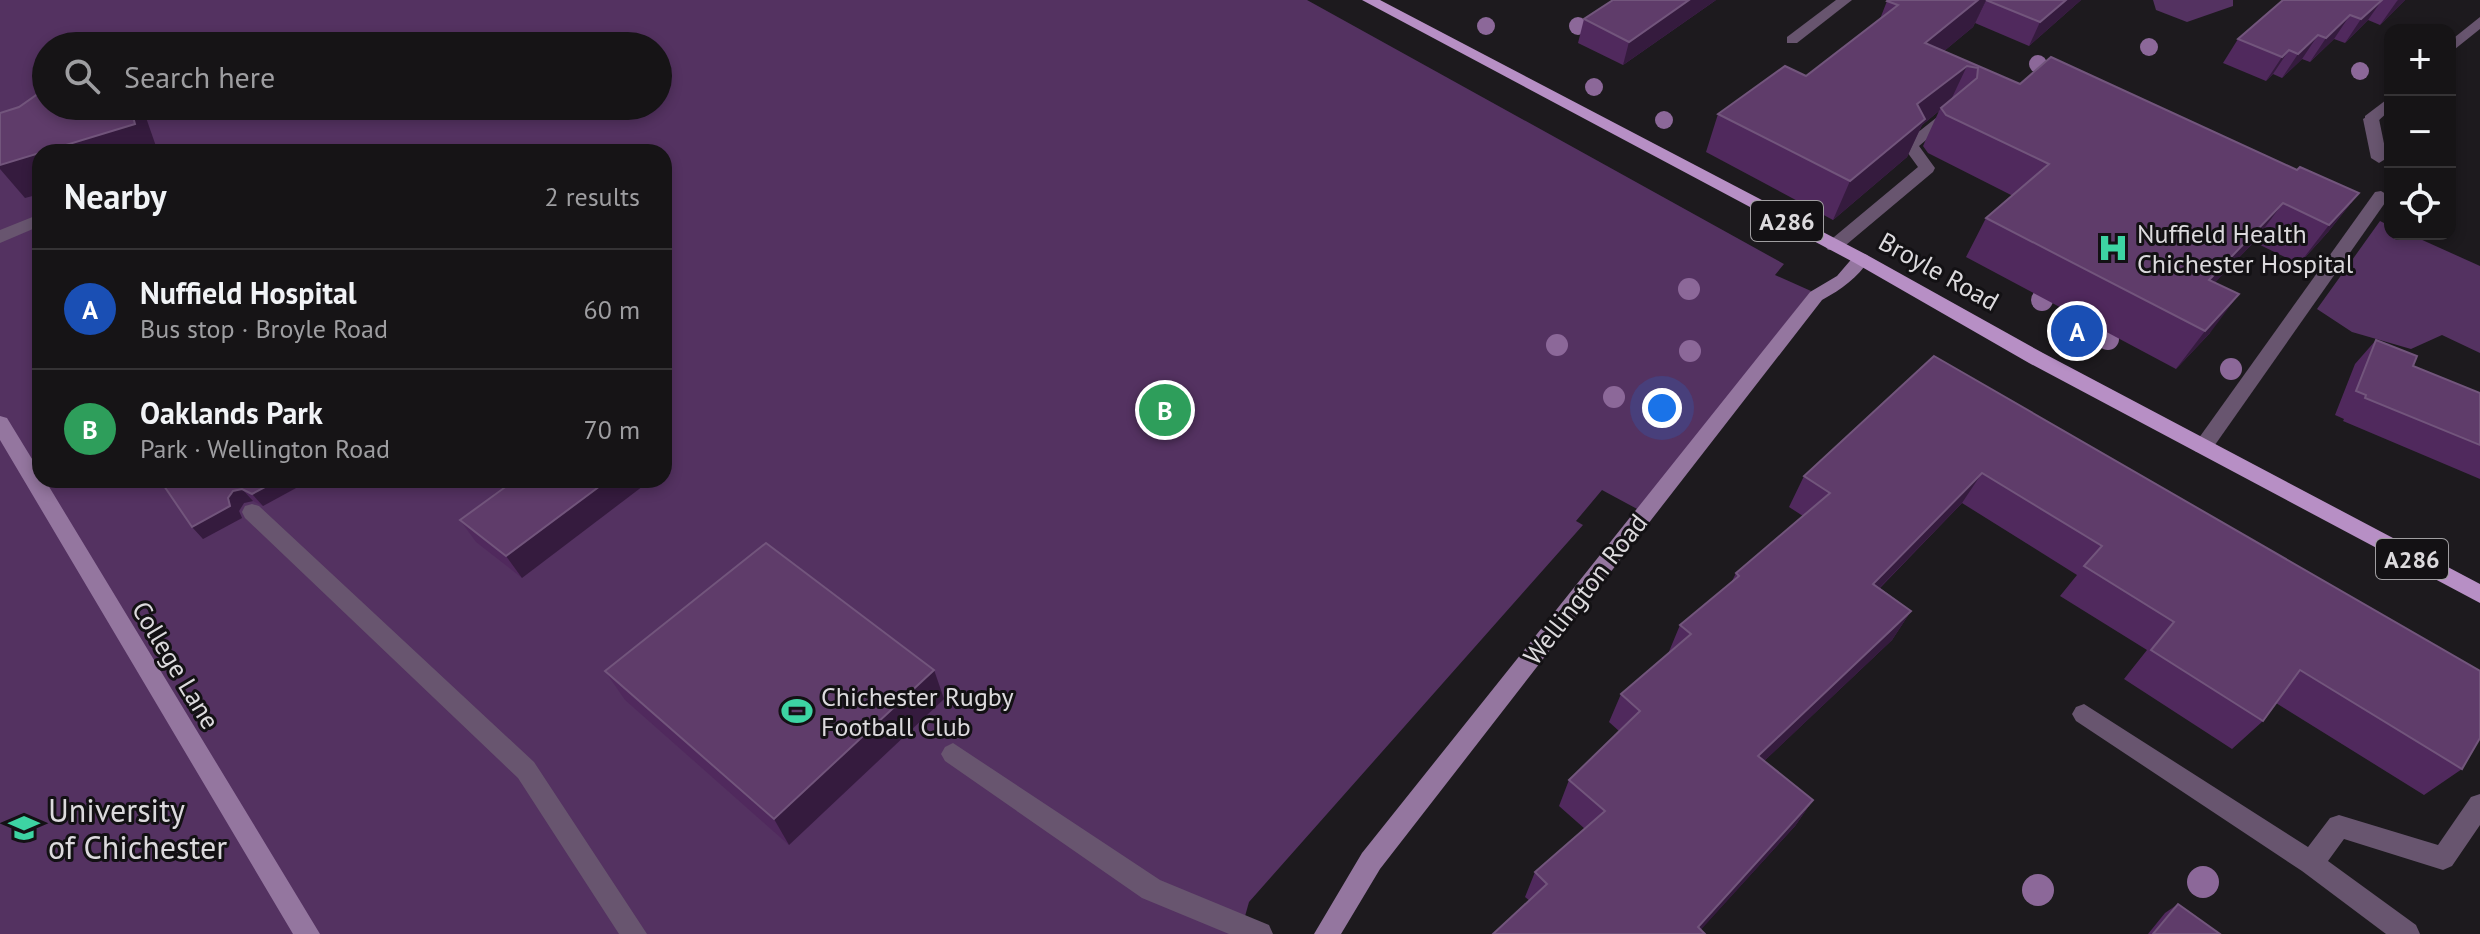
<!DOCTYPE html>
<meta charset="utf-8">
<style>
body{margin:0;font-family:"PT Sans",sans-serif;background:#232123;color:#f1f3f6}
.controls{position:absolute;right:24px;top:24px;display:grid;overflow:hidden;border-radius:16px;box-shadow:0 4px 12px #0003}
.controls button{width:72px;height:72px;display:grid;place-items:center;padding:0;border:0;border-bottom:2px solid #353335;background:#161416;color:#f1f3f6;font:40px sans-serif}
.you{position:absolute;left:1662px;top:408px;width:28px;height:28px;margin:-20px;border:6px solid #fff;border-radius:50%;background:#1a73e8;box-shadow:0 0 0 12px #1a73e833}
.badge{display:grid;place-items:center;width:52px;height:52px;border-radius:50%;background:#0f766e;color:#fff;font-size:26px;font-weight:700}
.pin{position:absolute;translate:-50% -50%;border:4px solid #fff;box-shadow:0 2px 8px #0006}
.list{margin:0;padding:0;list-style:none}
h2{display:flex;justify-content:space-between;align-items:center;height:104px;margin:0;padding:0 32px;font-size:34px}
h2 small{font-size:26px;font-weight:400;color:#9e9ea1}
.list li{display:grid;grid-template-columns:52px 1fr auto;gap:24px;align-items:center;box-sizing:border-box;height:120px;padding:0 32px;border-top:2px solid #353335}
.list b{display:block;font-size:30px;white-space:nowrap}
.list p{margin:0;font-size:26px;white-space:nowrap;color:#9e9ea1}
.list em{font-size:26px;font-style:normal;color:#9e9ea1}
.icon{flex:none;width:44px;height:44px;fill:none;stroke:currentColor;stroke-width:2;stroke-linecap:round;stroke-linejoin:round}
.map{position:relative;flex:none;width:2480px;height:934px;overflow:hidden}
.search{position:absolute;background:#161416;box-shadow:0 4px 12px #0003;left:32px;top:32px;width:640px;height:88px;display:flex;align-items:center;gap:20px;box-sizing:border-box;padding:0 28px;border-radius:44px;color:#9e9ea1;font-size:30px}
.panel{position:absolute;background:#161416;box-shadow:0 4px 12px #0003;left:32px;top:144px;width:640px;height:344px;border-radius:24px}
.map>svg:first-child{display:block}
</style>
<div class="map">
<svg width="2480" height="934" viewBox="0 0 2480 934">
<rect width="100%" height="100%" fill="#1d1a1e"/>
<!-- green -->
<g fill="#543261" fill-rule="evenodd">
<path d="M0,0H1307L1784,264L1775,275L1811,291L1639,510L1602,490L1576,521L1583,525L1249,902L1240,934H0ZM46,46H658V106H46ZM40,152H664V480H40Z"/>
<polygon points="2153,0 2233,0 2233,6 2187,22 2156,10"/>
<polygon points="2380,221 2390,226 2390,234 2409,234 2480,266 2480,353 2442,335 2411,349 2352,332 2317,309"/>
</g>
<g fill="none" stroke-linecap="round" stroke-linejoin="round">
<!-- lane -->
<g fill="#68556f" fill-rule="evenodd">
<polygon points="1951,106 1957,108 1957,114 1919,146 1935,168 1933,172 1840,250 1828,250 1825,246 1828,242 1918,167 1902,145"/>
<polygon points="2371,114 2379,119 2387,158 2379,163 2371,158 2363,119"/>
<polygon points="2381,191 2389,196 2387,200 2210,452 2196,452 2193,447 2196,442 2375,192"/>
<polygon points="40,214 40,226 0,243 0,230"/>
<polygon points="252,504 259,506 534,762 647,934 619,934 518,778 245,518 242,512 245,506"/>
<polygon points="2084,704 2308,847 2330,818 2339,815 2438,845 2471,797 2480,794 2480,825 2452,866 2443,870 2344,839 2328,861 2416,925 2420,934 2386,934 2302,871 2076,721 2072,714 2076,707"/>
<polygon points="953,743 1160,880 1269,925 1273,934 1229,934 1142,898 945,761 941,754 945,747"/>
</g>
<!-- street -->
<g fill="#68556f" fill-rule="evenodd">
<polygon points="1836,0 1852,0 1797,43 1787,43 1787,37"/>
<polygon points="2480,17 2480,29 2450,53 2450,41"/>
<polygon points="2390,97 2390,110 2377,122 2365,122 2365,116"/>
</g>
<!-- secondary -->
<g fill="#94769f" fill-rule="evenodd">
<path d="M1861,253L1867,255L1870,259C1857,278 1842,289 1822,300L1380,869L1341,934H1314L1362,853L1810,292L1837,276L1855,255Z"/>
<polygon points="0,416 7,418 40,472 40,480 45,480 320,934 293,934 0,440"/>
</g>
<!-- primary -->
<polygon fill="#b78fc5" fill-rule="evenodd" points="1362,0 1380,0 1867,255 2043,353 2480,584 2480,603 2029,363 1855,263"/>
</g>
<!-- trees -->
<g fill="#8c6899">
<circle cx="1486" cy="26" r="9"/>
<circle cx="1578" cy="26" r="9"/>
<circle cx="2149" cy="47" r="9"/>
<circle cx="2038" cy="64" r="9"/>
<circle cx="2360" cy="71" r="9"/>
<circle cx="1594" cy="87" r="9"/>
<circle cx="1664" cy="120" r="9"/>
<circle cx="1689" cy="289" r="11"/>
<circle cx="2042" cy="300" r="11"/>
<circle cx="2108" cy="339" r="11"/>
<circle cx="1557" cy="345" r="11"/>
<circle cx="1690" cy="351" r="11"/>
<circle cx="2231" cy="369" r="11"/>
<circle cx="1614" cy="397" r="11"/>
<circle cx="2203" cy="882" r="16"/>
<circle cx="2038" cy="890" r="16"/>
</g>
<!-- wall -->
<g fill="#50295d">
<polygon points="1716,0 1623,65 1578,43 1584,19"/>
<polygon points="1986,0 1973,27 1944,51 2020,84 2297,170 2359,193 2328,232 2299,264 2254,242 2215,282 2210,333 2176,369 1966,257 1986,218 2013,196 1928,153 1923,146 1939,111 1922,125 1907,157 1833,220 1706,152 1718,114 1806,76 1880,19 1887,1"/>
<polygon points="1986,0 2081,0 2029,46 1975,23"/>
<polygon points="2283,0 2405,0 2380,25 2368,20 2345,43 2334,39 2310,62 2302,59 2282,78 2273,74 2266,81 2223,63 2238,39"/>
<polygon points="2376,340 2413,366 2480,393 2480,479 2343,421 2344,419 2335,415 2355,364"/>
<polygon points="1934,356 2462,769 2424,795 2276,703 2263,721 2232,749 2124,679 2147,650 2060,596 2077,575 1962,503 1880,588 1911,611 1892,640 1764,761 1813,800 1795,826 1700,930 1530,901 1525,897 1535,872 1585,829 1559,806 1569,780 1619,731 1609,722 1621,694 1668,654 1680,625 1731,583 1736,573 1803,516 1789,507 1804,476"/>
<polygon points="160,480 290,480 296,488 263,506 253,501 244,503 239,511 242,518 203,539"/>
<polygon points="515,480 522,578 476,542 460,520"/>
<polygon points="934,670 944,699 789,845 625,700 605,671"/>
<polygon points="2178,904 2220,934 2148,934 2165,913"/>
</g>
<!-- shaded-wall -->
<g fill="#351b3e">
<polygon points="1689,0 1716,0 1623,65 1629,42"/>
<polygon points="1978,0 1986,0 1973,27 1908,81 1925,43"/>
<polygon points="2066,0 2081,0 2029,46 2040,22"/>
<polygon points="2382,0 2368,20 2345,43 2361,19"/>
<polygon points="2398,0 2405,0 2380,25 2397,1"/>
<polygon points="2350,15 2334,39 2310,62 2326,38"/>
<polygon points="2318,35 2302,59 2282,78 2298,54"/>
<polygon points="2289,50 2273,74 2266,81 2282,57"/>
<polygon points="1967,66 1949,104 1941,108 1939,111 1922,125 1907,157 1833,220 1850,181 1917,104"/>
<polygon points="130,106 141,106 143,109 158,152 42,152"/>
<polygon points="40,152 40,194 25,198 0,169 0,165"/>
<polygon points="2359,193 2328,232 2299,264 2329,225"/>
<polygon points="2283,203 2254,242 2181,318 2209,280"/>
<polygon points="2239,294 2210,333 2176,369 2205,331"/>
<polygon points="1982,473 1962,503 1855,613 1873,584"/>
<polygon points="278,480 290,480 296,488 263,506 252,494"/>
<polygon points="608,480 651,480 522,578 506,556"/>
<polygon points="242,489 253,501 244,503 239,511 242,518 203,539 192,527 228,498 233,491"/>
<polygon points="1911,611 1892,640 1742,782 1758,756"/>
<polygon points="934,670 944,699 789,845 774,819"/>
<polygon points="1813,800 1795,826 1697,934 1698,927"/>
</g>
<!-- building -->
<g fill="#5f3c6a" stroke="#72557c" stroke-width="2">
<polygon points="1613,0 1689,0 1629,42 1584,19"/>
<polygon points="1888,0 1978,0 1925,43 2020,84 2051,57 2297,170 2300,167 2359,193 2329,225 2283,203 2209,280 2239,294 2205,331 1986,218 2049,164 1946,115 1941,108 1977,78 1978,68 1967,66 1917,104 1925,119 1850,181 1718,114 1785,66 1806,76 1898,5 1887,1"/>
<polygon points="1986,0 2066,0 2040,22"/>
<polygon points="2283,0 2382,0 2361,19 2350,15 2326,38 2318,35 2298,54 2289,50 2282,57 2238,39"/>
<polygon points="46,90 46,106 130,106 135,124 0,165 0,113 19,107 42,91"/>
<polygon points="2376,340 2417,356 2413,366 2480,393 2480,445 2365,398 2366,395 2356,391"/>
<polygon points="1934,356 2480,671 2480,738 2462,769 2300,670 2263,721 2151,650 2174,622 2084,566 2102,546 1982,473 1873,584 1911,611 1758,756 1813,800 1698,927 1705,934 1493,934 1547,884 1535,872 1605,811 1569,780 1640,711 1621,694 1691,634 1680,625 1739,576 1736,573 1830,493 1804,476"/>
<polygon points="160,480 278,480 252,494 242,489 233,491 228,498 230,506 192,527"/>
<polygon points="515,480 608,480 506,556 460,520"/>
<polygon points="766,543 934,670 774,819 605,671"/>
<polygon points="2178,904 2220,934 2153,934"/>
</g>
<!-- icons -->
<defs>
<g id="hospital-bare" transform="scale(2.4)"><path d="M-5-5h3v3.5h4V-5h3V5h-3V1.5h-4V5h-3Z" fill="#3dd4a3" stroke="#131114" stroke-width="2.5" paint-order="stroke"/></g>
<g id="stadium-bare" transform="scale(2.4)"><path d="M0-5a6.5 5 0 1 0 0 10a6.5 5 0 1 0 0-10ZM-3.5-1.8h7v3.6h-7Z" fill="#3dd4a3" stroke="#131114" stroke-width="2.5" paint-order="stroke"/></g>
<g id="university-bare" transform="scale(2.4)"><path d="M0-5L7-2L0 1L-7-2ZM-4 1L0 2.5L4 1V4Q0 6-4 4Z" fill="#3dd4a3" stroke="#131114" stroke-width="2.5" paint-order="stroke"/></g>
</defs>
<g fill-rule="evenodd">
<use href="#hospital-bare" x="2113" y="248"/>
<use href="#stadium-bare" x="797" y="711"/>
<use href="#university-bare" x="24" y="828"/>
</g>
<g text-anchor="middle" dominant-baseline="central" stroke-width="6" stroke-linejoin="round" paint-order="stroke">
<!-- shield labels -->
<g fill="#131114" stroke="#a09ea1" stroke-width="2">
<rect x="1751" y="201" width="72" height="40" rx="6"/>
<rect x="2376" y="539" width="72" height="40" rx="6"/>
</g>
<g font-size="24" font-weight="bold" fill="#dcdadd">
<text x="1787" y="221">A286</text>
<text x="2412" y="559">A286</text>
</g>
<!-- poi labels -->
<g font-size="26" fill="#dcdadd" stroke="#131114" text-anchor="start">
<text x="2137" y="233">Nuffield Health<tspan x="2137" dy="30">Chichester Hospital</tspan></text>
<text x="821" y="696">Chichester Rugby<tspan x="821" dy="30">Football Club</tspan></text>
</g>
<!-- street labels -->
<g font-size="26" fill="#dcdadd" stroke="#131114">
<text transform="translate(1939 271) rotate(29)">Broyle Road</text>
<text transform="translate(1585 589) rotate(-52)">Wellington Road</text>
<text transform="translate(176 665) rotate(59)">College Lane</text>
</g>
<!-- near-poi labels -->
<g font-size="32" fill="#dcdadd" stroke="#131114" text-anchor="start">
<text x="48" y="810">University<tspan x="48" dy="37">of Chichester</tspan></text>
</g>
</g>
</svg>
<div class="controls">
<button>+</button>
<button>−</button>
<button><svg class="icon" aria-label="locate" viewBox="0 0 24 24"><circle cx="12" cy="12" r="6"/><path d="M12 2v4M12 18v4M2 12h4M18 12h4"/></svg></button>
</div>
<div class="you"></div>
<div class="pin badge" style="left:2077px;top:331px;background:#1a4fb4">A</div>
<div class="pin badge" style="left:1165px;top:410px;background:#2e9e5b">B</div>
<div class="search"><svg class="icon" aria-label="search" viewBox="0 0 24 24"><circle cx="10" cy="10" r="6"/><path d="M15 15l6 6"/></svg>Search here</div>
<section class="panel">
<h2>Nearby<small>2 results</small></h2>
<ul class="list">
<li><span class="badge" style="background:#1a4fb4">A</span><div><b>Nuffield Hospital</b><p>Bus stop · Broyle Road</p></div><em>60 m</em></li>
<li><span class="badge" style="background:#2e9e5b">B</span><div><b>Oaklands Park</b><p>Park · Wellington Road</p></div><em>70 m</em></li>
</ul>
</section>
</div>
